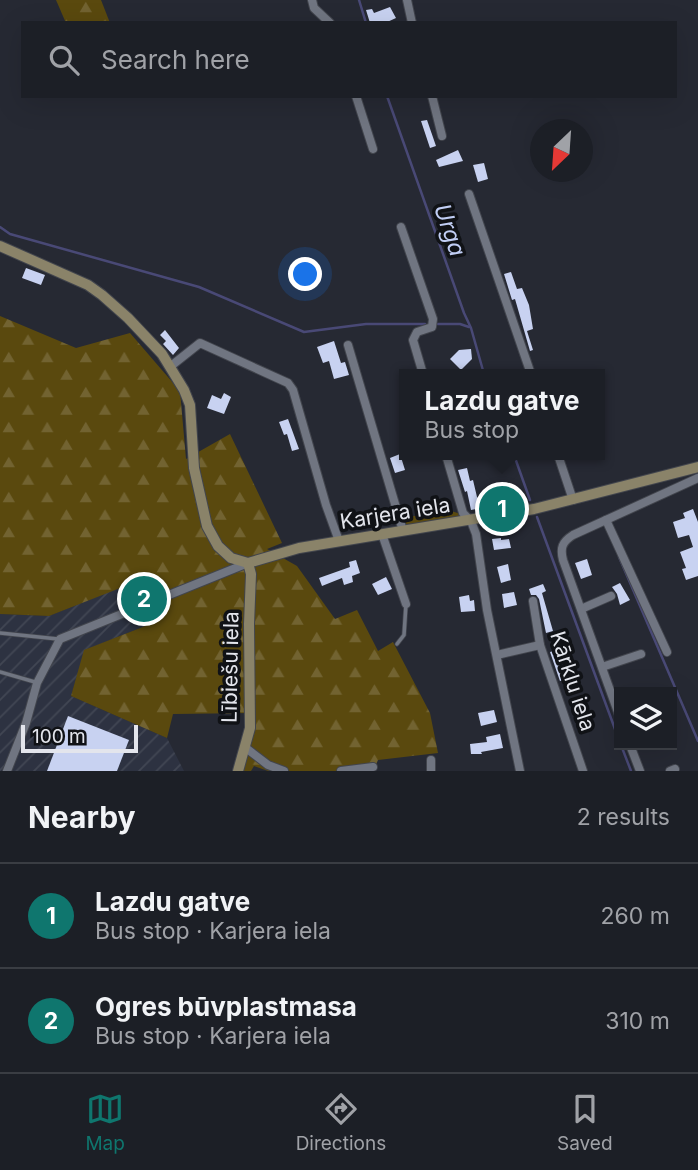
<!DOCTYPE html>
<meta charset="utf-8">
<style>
body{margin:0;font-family:Inter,sans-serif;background:#292c32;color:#f1f3f6}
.controls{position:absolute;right:21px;bottom:21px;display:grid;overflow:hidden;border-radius:0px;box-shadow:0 7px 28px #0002}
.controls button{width:63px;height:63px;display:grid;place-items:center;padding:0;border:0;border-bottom:2px solid #3a3d43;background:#1c1f26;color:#f1f3f6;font:35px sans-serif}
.compass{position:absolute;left:530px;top:119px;width:63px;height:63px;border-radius:50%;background:#1c1f26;box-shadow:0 7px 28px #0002;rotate:205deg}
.scale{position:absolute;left:21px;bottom:18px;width:117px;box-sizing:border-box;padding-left:7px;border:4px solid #e3e5ec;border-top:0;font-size:19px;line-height:24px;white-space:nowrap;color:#e3e5ec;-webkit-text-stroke:5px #101216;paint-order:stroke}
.you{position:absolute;left:306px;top:275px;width:24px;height:24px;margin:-18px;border:5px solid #fff;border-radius:50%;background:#1a73e8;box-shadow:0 0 0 10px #1a73e833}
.badge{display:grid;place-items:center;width:46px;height:46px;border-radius:50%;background:#0f766e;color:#fff;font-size:23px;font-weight:700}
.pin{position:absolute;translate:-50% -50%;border:4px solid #fff;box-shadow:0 2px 7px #0006}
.popup{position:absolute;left:399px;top:369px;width:206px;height:91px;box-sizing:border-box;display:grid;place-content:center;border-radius:0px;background:#1c1f26;filter:drop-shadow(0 2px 5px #0005);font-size:23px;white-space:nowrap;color:#a0a2a7}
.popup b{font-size:26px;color:#f1f3f6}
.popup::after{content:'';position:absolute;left:50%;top:100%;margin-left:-14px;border:14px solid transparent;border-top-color:#1c1f26}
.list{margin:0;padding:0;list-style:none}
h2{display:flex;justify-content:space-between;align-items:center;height:91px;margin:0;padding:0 28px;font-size:30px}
h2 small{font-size:23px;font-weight:400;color:#a0a2a7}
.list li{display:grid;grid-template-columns:46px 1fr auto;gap:21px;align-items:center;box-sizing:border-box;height:105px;padding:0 28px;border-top:2px solid #3a3d43}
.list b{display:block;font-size:26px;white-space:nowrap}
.list p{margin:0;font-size:23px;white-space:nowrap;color:#a0a2a7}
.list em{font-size:23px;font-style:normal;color:#a0a2a7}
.icon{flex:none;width:38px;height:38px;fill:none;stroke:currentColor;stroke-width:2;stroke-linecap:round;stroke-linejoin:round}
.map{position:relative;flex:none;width:698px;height:771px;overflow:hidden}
.search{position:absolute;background:#1c1f26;box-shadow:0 7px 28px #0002;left:21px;right:21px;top:21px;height:77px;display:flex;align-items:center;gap:18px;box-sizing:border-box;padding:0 24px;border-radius:0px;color:#a0a2a7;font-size:26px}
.sheet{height:301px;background:#1c1f26}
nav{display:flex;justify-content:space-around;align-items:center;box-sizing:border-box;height:98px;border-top:2px solid #3a3d43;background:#1c1f26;font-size:19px;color:#a0a2a7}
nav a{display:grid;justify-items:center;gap:4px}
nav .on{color:#0f766e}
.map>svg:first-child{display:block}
</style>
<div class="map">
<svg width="698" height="771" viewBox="0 0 698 771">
<defs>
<pattern id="industrial-furrows" width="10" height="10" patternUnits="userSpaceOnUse" patternTransform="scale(1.75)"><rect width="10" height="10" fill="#2d3241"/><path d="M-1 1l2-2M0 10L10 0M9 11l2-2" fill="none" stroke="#414653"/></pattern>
<pattern id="forest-firs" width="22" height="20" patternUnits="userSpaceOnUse" patternTransform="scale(1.75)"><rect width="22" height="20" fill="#5a490e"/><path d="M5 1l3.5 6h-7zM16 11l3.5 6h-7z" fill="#726331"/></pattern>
</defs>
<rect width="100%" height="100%" fill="#262933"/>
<!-- industrial -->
<polygon fill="url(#industrial-furrows)" points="138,580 153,623 85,650 71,696 167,738 184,771 0,771 0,614 49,616"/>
<!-- green -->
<polygon fill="#5a490e" points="451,511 461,514 461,517 406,526 403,519 418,515"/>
<!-- forest -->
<g fill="url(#forest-firs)">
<polygon points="56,0 101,0 110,23 66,23"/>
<polygon points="0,316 76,348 130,333 180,391 186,459 230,434 282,543 267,549 297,566 335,619 357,610 378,651 393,642 430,713 438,753 378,760 373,771 268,771 254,766 251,771 242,771 252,713 173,714 167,738 71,696 84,650 153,623 138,581 49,616 0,614"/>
</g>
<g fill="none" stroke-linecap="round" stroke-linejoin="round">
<!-- stream -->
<g stroke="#494976" stroke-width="2.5">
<polyline points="359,0 366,23"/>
<polyline points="387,96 464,313 471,328 484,374"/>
<polyline points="0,227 10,234 199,287 304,332 366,324 425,324"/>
<polyline points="438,324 460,324 469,327"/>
<polyline points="514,455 530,500"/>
<polyline points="537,517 619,740"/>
<polyline points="619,557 698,741"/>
<polyline points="621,745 631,771"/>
</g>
</g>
<!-- building -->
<g fill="#c8d2f1">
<polygon points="390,7 396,18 385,23 370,23 366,10 372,9 374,13"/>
<polygon points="427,120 436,146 430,148 421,121"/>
<polygon points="458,150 463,161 439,167 436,160"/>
<polygon points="484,163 488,179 478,182 473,165"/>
<polygon points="26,268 45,275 41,285 22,278"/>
<polygon points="511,272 517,289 522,288 529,305 533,329 527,331 533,350 530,351 515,299 512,300 504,274"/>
<polygon points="165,330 179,348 173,355 163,344 166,341 160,335"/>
<polygon points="334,341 341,363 345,362 349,375 334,379 329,361 323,363 317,347"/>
<polygon points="471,349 472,359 461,370 450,359 459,350"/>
<polygon points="224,393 231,397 224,414 207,408 212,395 221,399"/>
<polygon points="288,419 299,449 292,451 287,434 284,435 279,422"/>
<polygon points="400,454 405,470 395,473 390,458"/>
<polygon points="467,468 470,481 473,480 477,497 479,499 485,498 487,507 471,510 467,491 465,492 458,470"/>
<polygon points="693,509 698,522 698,576 686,580 682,569 686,568 680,552 693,547 689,535 678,538 673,522 685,518 683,513"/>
<polygon points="501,538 501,540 509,539 511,548 494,550 492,539"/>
<polygon points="587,559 592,575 581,579 575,563"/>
<polygon points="356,560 360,573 352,576 353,582 344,585 342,578 322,586 319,578 350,567 349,562"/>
<polygon points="508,564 511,580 501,583 497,567"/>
<polygon points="386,577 392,589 378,595 372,584"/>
<polygon points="620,583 630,600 620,605 617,594 612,587"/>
<polygon points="543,584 546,591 542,593 553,631 546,633 539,599 536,595 531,595 529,589"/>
<polygon points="514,592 517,605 504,608 502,594"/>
<polygon points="469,595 470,601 474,600 475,611 461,612 459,597"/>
<polygon points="560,649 568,679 560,681 550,652"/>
<polygon points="494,710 497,722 481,726 478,713"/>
<polygon points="68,716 129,740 117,771 47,771"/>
<polygon points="500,734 503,748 481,752 482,754 471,754 470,744 487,742 486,737"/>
</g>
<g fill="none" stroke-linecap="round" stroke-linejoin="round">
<!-- lane casing -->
<g stroke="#42454d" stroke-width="5">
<g id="lane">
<polyline points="0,633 58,639"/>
<polyline points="397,644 404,635 406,604"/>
<polyline points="0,672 35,682"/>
</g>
</g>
<!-- street casing -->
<g stroke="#42454d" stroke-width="10">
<g id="street">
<polyline points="312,0 314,8 330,23"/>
<polyline points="407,0 412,23"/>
<polyline points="356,96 373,149"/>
<polyline points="432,96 442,136"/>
<polyline points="469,194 531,374"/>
<polyline points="401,227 433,319 432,327 417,332 413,340 423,374"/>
<polyline points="348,345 403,531"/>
<polyline points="171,366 200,343 288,383 293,390 326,505 339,541"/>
<polyline points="446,455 463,513 471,521 476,534 487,610 520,771"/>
<polyline points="558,455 573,500"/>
<polyline points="606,520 667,652"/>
<polyline points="382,534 406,604"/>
<polyline points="533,601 540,645 583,771"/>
<polyline points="581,609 611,596"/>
<polyline points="497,655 540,645"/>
<polyline points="602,667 641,654"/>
<path d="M619,715L563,560C560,548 562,542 573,535L698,478"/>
<polyline points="630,745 640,771"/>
<polyline points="246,748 268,765 284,771"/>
<polyline points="431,760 431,771"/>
<polyline points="7,771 26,723 37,683 60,639 248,563"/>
<polyline points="341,771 373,767"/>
<polyline points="670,771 675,769"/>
</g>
</g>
<!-- secondary casing -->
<g stroke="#42454d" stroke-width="12">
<g id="secondary">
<polyline points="0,246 88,285 102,295 128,318 162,354 184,390 190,405 194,468 207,526 218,546 231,558 248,563"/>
<polyline points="248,563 299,548 534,509 698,467"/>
<polyline points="238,771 250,728 249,624 251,574 248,563"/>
</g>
</g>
<!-- lane -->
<use href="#lane" stroke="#707581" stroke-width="3.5"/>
<!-- street -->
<use href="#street" stroke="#707581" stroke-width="8"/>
<!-- secondary -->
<use href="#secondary" stroke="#8a8369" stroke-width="10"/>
</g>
<g text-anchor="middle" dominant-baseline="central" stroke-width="7" stroke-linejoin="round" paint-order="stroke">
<!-- street labels -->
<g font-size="21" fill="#e3e5ec" stroke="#101216">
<text transform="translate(395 513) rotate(-9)">Karjera iela</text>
<text transform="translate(230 667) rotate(-89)">Lībiešu iela</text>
<text transform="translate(573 681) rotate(72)">Kārklu iela</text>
</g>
<!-- water labels -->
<g font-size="23" font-style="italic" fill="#c1cef5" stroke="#101216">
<text transform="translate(450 230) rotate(71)">Urga</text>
</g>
</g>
</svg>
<div class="controls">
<button><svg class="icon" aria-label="layers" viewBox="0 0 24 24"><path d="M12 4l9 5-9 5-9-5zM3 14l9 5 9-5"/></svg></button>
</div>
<svg class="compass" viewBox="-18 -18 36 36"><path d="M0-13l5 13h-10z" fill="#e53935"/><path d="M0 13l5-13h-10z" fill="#a0a2a7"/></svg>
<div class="scale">100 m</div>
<div class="you"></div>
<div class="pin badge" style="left:502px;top:509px">1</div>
<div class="popup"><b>Lazdu gatve</b>Bus stop</div>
<div class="pin badge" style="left:144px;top:599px">2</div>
<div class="search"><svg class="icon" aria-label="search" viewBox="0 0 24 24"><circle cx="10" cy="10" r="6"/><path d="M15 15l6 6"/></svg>Search here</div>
</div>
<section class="sheet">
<h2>Nearby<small>2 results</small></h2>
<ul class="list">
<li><span class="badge">1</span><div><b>Lazdu gatve</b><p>Bus stop · Karjera iela</p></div><em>260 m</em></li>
<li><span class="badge">2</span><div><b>Ogres būvplastmasa</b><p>Bus stop · Karjera iela</p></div><em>310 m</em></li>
</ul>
</section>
<nav>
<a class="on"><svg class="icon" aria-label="map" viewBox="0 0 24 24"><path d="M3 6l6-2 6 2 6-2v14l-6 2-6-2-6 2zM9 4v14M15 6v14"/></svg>Map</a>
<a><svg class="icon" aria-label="directions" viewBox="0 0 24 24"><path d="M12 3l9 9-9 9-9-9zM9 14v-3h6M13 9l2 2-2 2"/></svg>Directions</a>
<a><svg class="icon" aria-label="saved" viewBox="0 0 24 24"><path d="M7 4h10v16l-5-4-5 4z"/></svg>Saved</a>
</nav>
